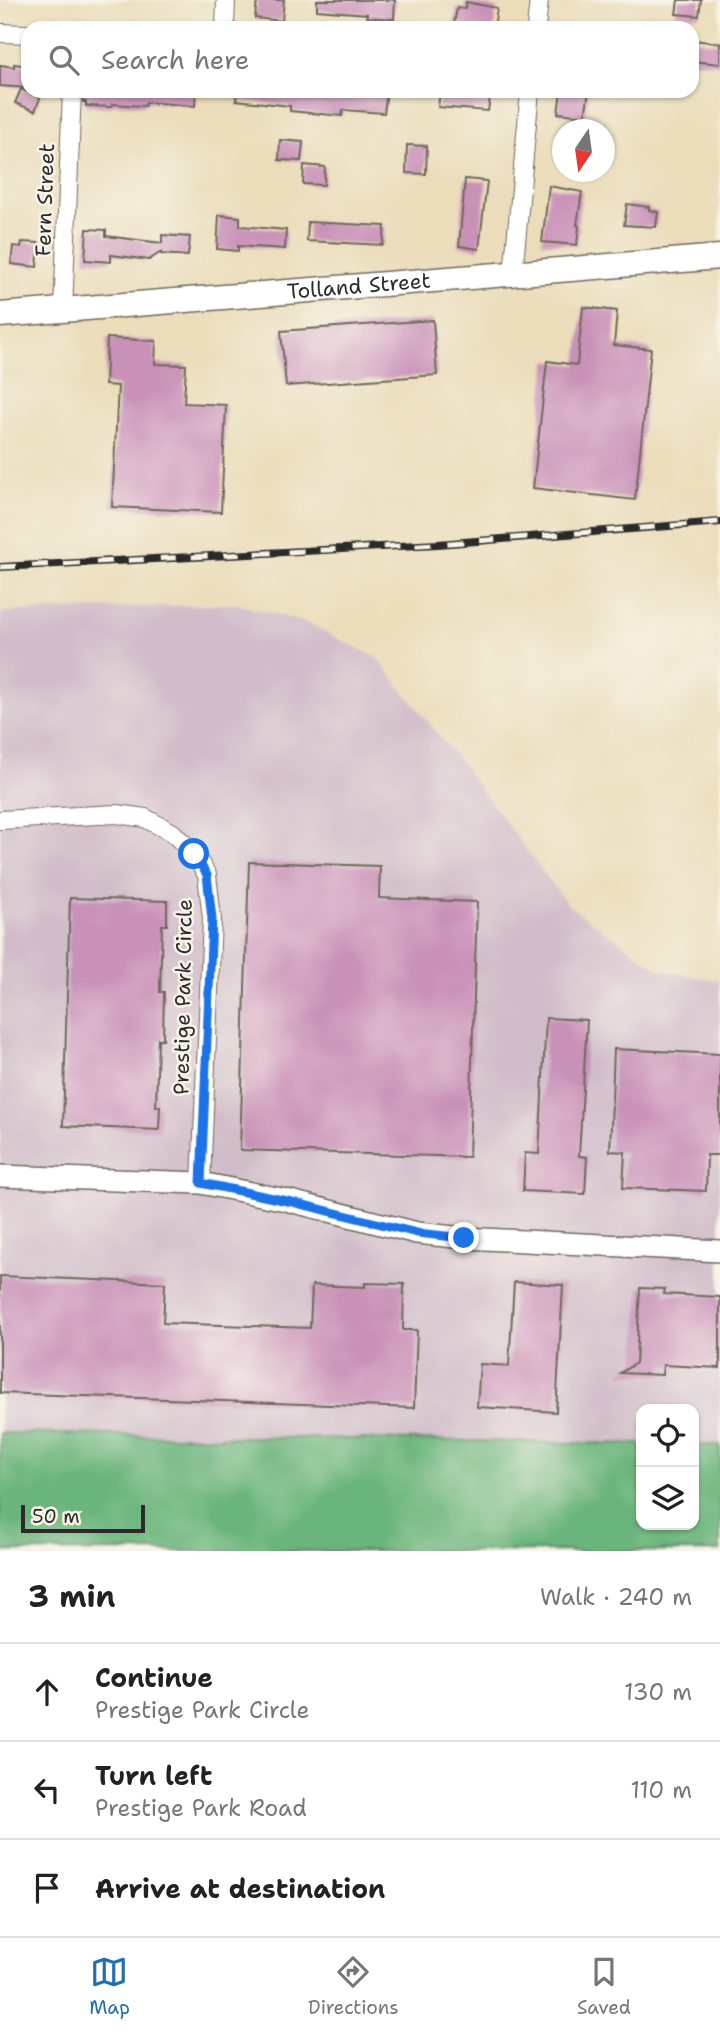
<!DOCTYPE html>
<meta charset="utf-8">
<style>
body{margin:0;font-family:"Shantell Sans",sans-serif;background:#f2f2f2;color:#222}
.controls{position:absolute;right:21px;bottom:21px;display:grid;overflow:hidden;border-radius:14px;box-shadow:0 2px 5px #0004}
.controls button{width:63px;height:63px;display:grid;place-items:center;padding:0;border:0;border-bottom:2px solid #e0e0e0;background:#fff;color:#222;font:35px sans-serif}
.compass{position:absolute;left:552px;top:119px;width:63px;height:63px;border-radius:50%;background:#fff;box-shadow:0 2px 5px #0004;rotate:193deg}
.scale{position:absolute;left:21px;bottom:18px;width:124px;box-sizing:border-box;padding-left:7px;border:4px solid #2b2b2b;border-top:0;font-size:19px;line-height:24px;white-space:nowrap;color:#2b2b2b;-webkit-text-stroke:5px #f7f3e8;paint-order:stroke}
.stop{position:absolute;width:21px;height:21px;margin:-16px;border:5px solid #1a73e8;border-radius:50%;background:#fff}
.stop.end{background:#1a73e8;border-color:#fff;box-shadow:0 2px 7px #0008}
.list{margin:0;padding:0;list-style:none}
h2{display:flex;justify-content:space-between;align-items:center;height:91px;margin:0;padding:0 28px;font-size:30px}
h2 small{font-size:23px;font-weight:400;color:#767676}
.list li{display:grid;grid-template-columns:46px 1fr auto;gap:21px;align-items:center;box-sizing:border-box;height:98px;padding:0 28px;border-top:2px solid #e0e0e0}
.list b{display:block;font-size:26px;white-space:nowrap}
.list p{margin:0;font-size:23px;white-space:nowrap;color:#767676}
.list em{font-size:23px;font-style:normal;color:#767676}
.icon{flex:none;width:38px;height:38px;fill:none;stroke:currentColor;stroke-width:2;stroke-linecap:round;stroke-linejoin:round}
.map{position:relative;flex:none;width:720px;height:1551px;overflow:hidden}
.search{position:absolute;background:#fff;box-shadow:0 2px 5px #0004;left:21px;right:21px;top:21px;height:77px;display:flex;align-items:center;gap:18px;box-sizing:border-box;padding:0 24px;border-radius:21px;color:#767676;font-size:26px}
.sheet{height:385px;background:#fff}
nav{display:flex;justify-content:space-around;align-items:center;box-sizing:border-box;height:98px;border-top:2px solid #e0e0e0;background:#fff;font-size:19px;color:#767676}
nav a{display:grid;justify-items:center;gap:4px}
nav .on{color:#1f6fb2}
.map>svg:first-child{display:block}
</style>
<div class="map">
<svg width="720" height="1551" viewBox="0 0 720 1551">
<rect width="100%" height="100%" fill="#f7f3e8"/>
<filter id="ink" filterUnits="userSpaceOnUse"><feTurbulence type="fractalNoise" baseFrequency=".0143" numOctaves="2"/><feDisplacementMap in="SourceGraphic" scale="14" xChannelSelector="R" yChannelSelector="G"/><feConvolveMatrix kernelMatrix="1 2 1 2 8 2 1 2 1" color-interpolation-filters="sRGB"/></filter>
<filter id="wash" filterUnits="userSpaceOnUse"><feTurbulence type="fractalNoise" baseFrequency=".00686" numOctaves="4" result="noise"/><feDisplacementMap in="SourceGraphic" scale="28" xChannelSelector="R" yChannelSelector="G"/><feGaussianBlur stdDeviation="1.57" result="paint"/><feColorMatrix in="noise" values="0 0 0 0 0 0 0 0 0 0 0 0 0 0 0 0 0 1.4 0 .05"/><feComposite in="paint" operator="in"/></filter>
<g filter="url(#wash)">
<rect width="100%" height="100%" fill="#ebddba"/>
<!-- industrial -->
<polygon fill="#d1bdca" points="237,604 307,623 377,658 458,759 568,905 660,970 720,981 720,1445 694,1445 694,1409 641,1409 641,1444 0,1433 0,612"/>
<!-- forest -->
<polygon fill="#6bb57c" stroke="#4b7054" stroke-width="2" points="0,1433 641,1444 641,1525 694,1525 694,1445 720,1445 720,1551 0,1551"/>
<g id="blocks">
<!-- building -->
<g fill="#c990b8">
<polygon points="257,0 284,0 282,21 255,18"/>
<polygon points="317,0 395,0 394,19 367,17 367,14 317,10"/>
<polygon points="678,0 701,0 699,16 676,14"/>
<polygon points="466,2 497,8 494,28 466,28 466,25 454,23 457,8 465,9"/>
<polygon points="692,40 720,43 720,64 692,61"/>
<polygon points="14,64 28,66 28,88 0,86 0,65 14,67"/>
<polygon points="21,89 40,98 35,111 15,103"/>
<polygon points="83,91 196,91 195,106 146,102 145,106 112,104 112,107 86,106 86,102 83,102"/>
<polygon points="237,91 387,91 384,113 343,110 342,116 290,111 290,106 236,100"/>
<polygon points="440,91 491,91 488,111 438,107"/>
<polygon points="561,91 589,91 585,116 558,113"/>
<polygon points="280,140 303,142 301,161 279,160"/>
<polygon points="407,145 427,146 426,174 406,173"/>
<polygon points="304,165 325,167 324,185 303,184"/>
<polygon points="465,179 487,181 479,249 459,246"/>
<polygon points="549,186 582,192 577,225 579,226 577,245 542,242"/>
<polygon points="627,204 649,207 649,210 658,212 656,227 624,225"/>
<polygon points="219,215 240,217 240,226 286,230 285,249 238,246 238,251 217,249"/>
<polygon points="308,222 385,226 383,245 307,241"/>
<polygon points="87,229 106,230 106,236 162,243 162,235 190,237 188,256 161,254 161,252 149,260 111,255 111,262 85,260"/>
<polygon points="22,242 39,243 37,267 11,264 13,246 21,247"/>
<polygon points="583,307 617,311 614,345 651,349 635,500 533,488 547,361 577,365"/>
<polygon points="433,320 437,375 286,386 281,331"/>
<polygon points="107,338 156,341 155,364 186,365 184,403 226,405 221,512 112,507 118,386 105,385"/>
<polygon points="249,862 380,866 379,898 477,902 469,1157 240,1150"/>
<polygon points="70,898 167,901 167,925 162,925 160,992 164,992 163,1039 158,1039 156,1107 160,1106 159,1130 63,1126"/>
<polygon points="546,1018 587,1020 579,1156 587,1157 585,1194 523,1191 525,1153 539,1154"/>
<polygon points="614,1049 720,1054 720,1155 707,1155 706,1191 623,1188 625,1152 610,1151"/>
<polygon points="0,1276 165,1283 163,1323 310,1328 312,1285 365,1287 365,1283 404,1284 403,1330 417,1330 414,1408 0,1393"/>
<polygon points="514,1282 563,1285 556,1412 477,1407 480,1364 509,1366"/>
<polygon points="640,1288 665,1289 664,1294 720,1297 720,1368 663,1365 662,1375 620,1373 636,1363"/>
</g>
</g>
</g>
<g filter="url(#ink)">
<use href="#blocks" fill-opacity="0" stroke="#6e695d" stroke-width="2"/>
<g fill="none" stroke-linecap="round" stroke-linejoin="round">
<!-- minor casing -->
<g stroke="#6e695d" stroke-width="20">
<g id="minor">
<polyline points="225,28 226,0"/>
<polyline points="536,28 539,0"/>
<polyline points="0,33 28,34"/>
<polyline points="513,275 530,91"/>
<polyline points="63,311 72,91"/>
<polyline points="0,820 117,814 145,818 173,833 194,854 207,875 212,919 201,1183"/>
</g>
</g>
<!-- tertiary casing -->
<g stroke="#6e695d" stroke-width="24">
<polyline id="tertiary" points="0,1176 201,1183 286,1200 417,1233 464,1238 720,1251"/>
</g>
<!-- secondary casing -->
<g stroke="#6e695d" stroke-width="27">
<g id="secondary">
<path id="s1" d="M0,315L720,257"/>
</g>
</g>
<!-- minor -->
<use href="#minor" stroke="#fff" stroke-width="18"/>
<!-- tertiary -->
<use href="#tertiary" stroke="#fff" stroke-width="21"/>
<!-- secondary -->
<use href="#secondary" stroke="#fff" stroke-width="24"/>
<!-- rail casing -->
<g stroke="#2b2b2b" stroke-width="8">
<polyline id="rail" points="0,567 438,544 720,522"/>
</g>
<!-- rail -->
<use href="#rail" stroke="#f7f3e8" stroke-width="5" stroke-dasharray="16" stroke-linecap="butt"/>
</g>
</g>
<g fill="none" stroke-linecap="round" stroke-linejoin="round" filter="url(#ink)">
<!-- route -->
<polyline stroke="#1a73e8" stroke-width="9" points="194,854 207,875 212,919 201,1183 292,1202 417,1233 464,1238"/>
</g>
<g text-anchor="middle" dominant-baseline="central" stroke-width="5" stroke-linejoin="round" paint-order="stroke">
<!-- street labels -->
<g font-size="21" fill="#2b2b2b" stroke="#f7f3e8">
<text transform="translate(45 200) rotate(-88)">Fern Street</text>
<text stroke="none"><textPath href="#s1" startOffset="360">Tolland Street</textPath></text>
<text transform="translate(183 997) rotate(-89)">Prestige Park Circle</text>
</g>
</g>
</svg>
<div class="controls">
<button><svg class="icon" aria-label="locate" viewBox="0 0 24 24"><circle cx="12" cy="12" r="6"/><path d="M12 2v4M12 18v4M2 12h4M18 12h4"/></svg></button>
<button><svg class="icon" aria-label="layers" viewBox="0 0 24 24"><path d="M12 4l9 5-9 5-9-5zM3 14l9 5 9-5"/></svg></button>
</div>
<svg class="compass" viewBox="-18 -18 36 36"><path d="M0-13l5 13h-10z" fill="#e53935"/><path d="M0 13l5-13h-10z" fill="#767676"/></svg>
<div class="scale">50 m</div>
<div class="stop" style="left:194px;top:854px"></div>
<div class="stop end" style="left:464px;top:1238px"></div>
<div class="search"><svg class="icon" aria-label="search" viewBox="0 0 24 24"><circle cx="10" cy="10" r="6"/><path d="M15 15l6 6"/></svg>Search here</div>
</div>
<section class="sheet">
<h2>3 min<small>Walk · 240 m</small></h2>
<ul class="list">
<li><svg class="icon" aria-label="ahead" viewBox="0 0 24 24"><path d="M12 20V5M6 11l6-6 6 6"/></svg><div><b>Continue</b><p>Prestige Park Circle</p></div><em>130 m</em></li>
<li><svg class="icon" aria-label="left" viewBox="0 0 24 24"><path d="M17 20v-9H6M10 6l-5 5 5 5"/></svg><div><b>Turn left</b><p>Prestige Park Road</p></div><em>110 m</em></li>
<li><svg class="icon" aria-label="arrive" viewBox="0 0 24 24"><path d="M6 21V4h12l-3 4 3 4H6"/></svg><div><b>Arrive at destination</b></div></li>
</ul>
</section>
<nav>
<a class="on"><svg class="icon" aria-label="map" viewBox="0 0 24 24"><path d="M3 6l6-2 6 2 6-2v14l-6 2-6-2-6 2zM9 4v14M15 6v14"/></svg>Map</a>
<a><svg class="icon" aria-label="directions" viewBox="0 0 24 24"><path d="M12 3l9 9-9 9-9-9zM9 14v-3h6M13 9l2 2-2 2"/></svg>Directions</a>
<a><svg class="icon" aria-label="saved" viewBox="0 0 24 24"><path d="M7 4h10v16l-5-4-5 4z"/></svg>Saved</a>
</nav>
